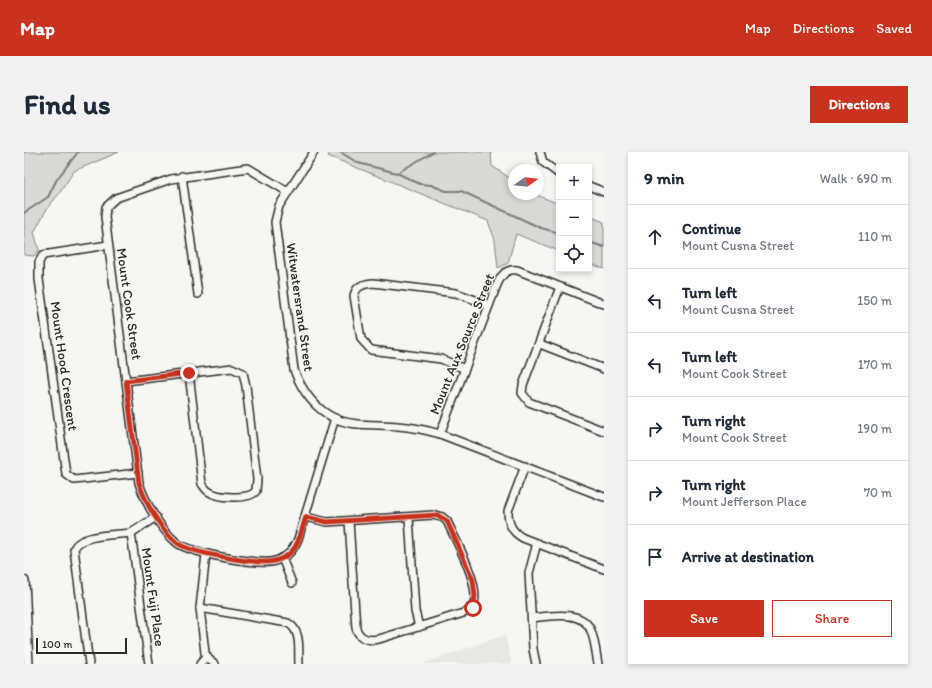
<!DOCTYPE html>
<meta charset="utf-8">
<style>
body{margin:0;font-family:Itim,sans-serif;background:#f2f2f3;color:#1f2937}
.controls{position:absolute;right:12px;top:12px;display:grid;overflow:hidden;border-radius:0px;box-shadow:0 2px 6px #0003}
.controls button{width:36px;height:36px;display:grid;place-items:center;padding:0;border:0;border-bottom:1px solid #e0e1e3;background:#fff;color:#1f2937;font:20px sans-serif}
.compass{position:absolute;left:484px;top:12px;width:36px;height:36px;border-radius:50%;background:#fff;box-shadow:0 2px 6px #0003;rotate:76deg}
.scale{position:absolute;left:12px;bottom:10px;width:91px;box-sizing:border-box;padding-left:4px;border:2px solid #2b2b2b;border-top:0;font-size:11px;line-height:14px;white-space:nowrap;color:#2b2b2b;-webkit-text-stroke:3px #f6f6f2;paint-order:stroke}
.stop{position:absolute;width:12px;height:12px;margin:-9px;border:3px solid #c8321e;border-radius:50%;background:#fff}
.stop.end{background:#c8321e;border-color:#fff;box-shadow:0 1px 4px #0008}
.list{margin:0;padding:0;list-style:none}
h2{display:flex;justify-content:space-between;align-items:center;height:52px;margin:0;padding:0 16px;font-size:17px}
h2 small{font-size:13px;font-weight:400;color:#747a83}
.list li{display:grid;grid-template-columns:26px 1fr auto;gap:12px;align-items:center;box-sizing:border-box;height:64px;padding:0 16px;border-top:1px solid #e0e1e3}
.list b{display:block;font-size:15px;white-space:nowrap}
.list p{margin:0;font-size:13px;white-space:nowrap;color:#747a83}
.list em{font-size:13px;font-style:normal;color:#747a83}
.actions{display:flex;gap:8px;padding:12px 16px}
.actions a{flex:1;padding:9px 0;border:1px solid #c8321e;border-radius:0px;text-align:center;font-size:14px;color:#c8321e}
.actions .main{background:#c8321e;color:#fff}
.icon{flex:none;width:22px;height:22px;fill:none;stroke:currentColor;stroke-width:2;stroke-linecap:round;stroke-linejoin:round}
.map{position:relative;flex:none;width:580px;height:512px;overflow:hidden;border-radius:0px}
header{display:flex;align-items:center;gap:24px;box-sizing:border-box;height:56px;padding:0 20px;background:#c8321e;color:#fff}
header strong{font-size:19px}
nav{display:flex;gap:22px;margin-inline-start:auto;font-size:14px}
.intro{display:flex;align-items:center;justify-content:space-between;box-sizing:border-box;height:96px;padding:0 24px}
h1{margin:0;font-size:28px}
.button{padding:10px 18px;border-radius:0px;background:#c8321e;color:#fff;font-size:14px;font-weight:700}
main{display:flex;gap:24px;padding:0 24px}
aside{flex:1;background:#fff;border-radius:0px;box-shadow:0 2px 6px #0003}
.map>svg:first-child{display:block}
</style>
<header>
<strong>Map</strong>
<nav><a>Map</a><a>Directions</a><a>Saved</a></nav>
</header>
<div class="intro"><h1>Find us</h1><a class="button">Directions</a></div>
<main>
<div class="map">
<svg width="580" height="512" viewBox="0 0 580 512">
<rect width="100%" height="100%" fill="#f6f6f2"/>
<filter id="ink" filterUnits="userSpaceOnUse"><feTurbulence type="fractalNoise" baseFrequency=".025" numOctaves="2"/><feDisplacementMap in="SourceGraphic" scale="8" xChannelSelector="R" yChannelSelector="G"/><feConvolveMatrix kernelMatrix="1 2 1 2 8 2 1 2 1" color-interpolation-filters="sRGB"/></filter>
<g filter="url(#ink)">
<!-- built -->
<polygon fill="#e7e7e3" points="481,483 488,512 398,512"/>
<!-- green -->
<g fill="#d9d9d5" stroke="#828280">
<polygon points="0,0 95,0 50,19 35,42 24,55 10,80 15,98 10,104 0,103"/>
<polygon points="306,0 467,0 468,14 490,29 490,42 510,42 535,52 535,99 492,82 484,111 474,116 471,88 464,69 304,4"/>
<polygon points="565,64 580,70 580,117 565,111"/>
</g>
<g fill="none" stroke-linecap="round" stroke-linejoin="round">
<!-- stream -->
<g stroke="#7a7a78" stroke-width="2">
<polyline points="316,0 334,11 373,21 409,0"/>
<polyline points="373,21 396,32 407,33 422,39 437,39 517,76 535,81"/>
<polyline points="0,61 24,45 33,27 54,0"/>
<polyline points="565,90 580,95"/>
</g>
<!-- minor casing -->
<g stroke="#2b2b2b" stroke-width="10">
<g id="minor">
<path d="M290,0L255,54L251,70L270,218C278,239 290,256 310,266C328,275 354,272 374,274C388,275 402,278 416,282L580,345"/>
<polyline points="516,0 519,10 535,22"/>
<polyline points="158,24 174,142"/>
<polyline points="565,34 580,40"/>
<path d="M264,40L224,16L147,27L92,46L82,55L81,65L115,331C122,352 135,375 152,390C164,401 236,414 251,409C263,405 269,399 274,387L311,266"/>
<polyline points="84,93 19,103 15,110 15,127 42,322 50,328 114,321"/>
<polyline points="536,135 499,233 498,241 505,250 580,279"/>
<polyline points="516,192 580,217"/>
<path d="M441,217L417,207L347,198L337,187L330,144C332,134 339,132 349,131L432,141L465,153"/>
<path d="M102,229L208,216L219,221L222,234L233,327L232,339C225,348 193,346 184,339C181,337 180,334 178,332L165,221"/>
<path d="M416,282L471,138C475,127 480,116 493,118L580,152"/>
<path d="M501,314L484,359C484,372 488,380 499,386L580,417"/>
<path d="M282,365L303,370L409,363L418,365L423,369C431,388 463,442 446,459L355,487C345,489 335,487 332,476L325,369"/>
<polyline points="385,365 391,459 395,475"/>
<polyline points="182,402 176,456 181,501 183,506 191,512"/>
<polyline points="258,406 268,431"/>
<path d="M176,456L264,471C278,479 274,498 275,512"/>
<path d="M508,466C525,464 559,457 567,479C571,489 572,501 574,512"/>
<path d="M65,512L50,397C55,382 93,383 107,381"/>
<polyline points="125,512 107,381 132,365"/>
<polyline points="176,512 183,504"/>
<polyline points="512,512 509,497 505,421 513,391"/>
</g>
</g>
<!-- major casing -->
<g stroke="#2b2b2b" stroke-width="12">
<polyline id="major" points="0,429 4,512"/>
</g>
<!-- minor -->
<use href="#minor" stroke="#f6f6f2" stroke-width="7"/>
<!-- major -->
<use href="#major" stroke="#f6f6f2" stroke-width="9"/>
</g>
</g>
<g fill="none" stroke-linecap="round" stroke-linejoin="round" filter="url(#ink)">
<!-- route -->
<path stroke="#c8321e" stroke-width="5" d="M165,221L102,229L115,331C122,352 135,375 152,390C164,401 234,413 250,409C256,408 264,404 268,399C276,391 278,375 282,365L303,370L413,363L423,369L449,428L451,444L449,456"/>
</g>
<g text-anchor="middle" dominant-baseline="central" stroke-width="3" stroke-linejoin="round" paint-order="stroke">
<!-- street labels -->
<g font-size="14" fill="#2b2b2b" stroke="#f6f6f2">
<text transform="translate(105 152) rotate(82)">Mount Cook Street</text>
<text transform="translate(276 155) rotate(82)">Witwatersrand Street</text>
<text transform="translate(438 192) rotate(-68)">Mount Aux Source Street</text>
<text transform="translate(40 214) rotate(82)">Mount Hood Crescent</text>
<text transform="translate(129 445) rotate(82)">Mount Fuji Place</text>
</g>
</g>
</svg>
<div class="controls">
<button>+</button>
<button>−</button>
<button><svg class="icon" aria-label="locate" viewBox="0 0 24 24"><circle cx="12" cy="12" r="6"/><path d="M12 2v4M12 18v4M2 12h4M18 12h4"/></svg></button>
</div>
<svg class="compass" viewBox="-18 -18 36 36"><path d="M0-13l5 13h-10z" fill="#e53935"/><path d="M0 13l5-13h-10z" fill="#747a83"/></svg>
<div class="scale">100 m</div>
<div class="stop" style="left:449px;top:456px"></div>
<div class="stop end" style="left:165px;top:221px"></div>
</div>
<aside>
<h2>9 min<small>Walk · 690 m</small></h2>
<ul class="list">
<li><svg class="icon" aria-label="ahead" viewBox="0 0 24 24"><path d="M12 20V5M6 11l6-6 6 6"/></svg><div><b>Continue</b><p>Mount Cusna Street</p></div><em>110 m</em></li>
<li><svg class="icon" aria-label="left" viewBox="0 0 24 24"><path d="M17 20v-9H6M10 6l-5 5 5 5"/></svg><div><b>Turn left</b><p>Mount Cusna Street</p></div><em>150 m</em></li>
<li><svg class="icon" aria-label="left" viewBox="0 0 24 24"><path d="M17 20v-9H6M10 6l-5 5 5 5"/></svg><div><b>Turn left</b><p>Mount Cook Street</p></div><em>170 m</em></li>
<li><svg class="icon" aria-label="right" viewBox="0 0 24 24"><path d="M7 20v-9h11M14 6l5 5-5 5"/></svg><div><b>Turn right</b><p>Mount Cook Street</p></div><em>190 m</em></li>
<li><svg class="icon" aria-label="right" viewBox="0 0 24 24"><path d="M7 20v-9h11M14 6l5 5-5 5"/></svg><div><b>Turn right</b><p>Mount Jefferson Place</p></div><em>70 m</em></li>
<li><svg class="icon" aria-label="arrive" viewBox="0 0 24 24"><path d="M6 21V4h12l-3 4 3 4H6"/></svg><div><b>Arrive at destination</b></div></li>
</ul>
<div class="actions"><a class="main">Save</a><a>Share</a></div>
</aside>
</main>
